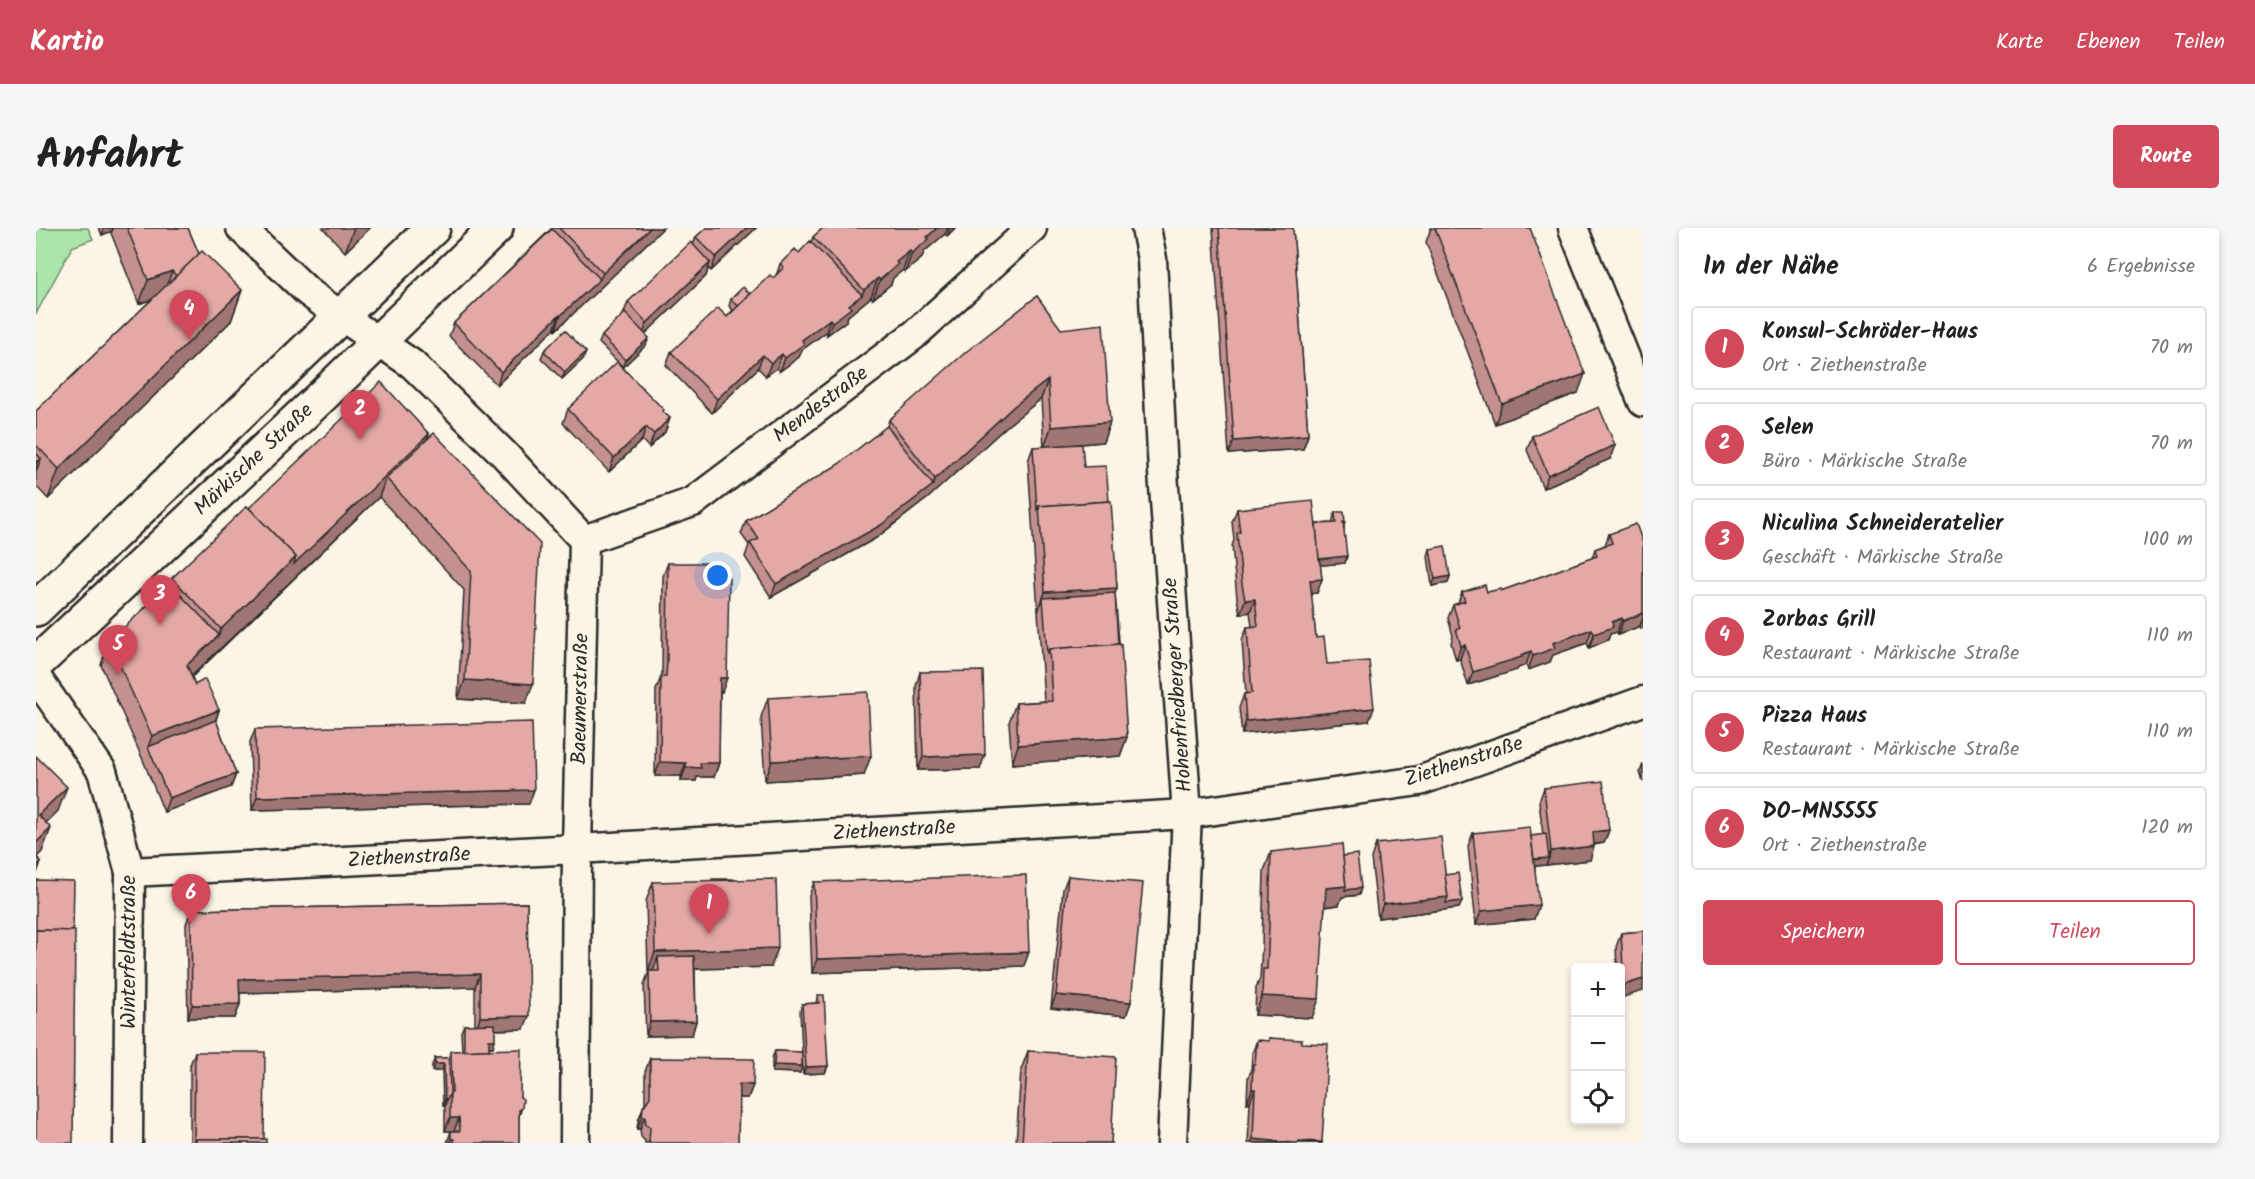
<!DOCTYPE html>
<html lang="de">
<meta charset="utf-8">
<style>
body{margin:0;font-family:Kalam,sans-serif;background:#f6f6f6;color:#222}
.controls{position:absolute;right:18px;bottom:18px;display:grid;overflow:hidden;border-radius:6px;box-shadow:0 3px 9px #0003}
.controls button{width:54px;height:54px;display:grid;place-items:center;padding:0;border:0;border-bottom:2px solid #e0e0e0;background:#fff;color:#222;font:30px sans-serif}
.you{position:absolute;left:682px;top:348px;width:21px;height:21px;margin:-15px;border:4px solid #fff;border-radius:50%;background:#1a73e8;box-shadow:0 0 0 9px #1a73e833}
.badge{display:grid;place-items:center;width:39px;height:39px;border-radius:50%;background:#d1495b;color:#fff;font-size:20px;font-weight:700}
.pin{position:absolute;translate:-50% -50px;filter:drop-shadow(0 2px 3px #0008)}
.pin::after{content:'';position:absolute;top:32px;width:21px;height:18px;background:inherit;clip-path:polygon(0 0,100% 0,50% 100%)}
.list{margin:0;padding:0;list-style:none}
h2{display:flex;justify-content:space-between;align-items:center;height:78px;margin:0;padding:0 24px;font-size:26px}
h2 small{font-size:20px;font-weight:400;color:#767676}
.list li{display:grid;grid-template-columns:39px 1fr auto;gap:18px;align-items:center;box-sizing:border-box;height:84px;margin:0 12px 12px;padding:0 12px;border:2px solid #e0e0e0;border-radius:6px}
.list b{display:block;font-size:22px;white-space:nowrap}
.list p{margin:0;font-size:20px;white-space:nowrap;color:#767676}
.list em{font-size:20px;font-style:normal;color:#767676}
.actions{display:flex;gap:12px;padding:18px 24px}
.actions a{flex:1;padding:14px 0;border:2px solid #d1495b;border-radius:6px;text-align:center;font-size:21px;color:#d1495b}
.actions .main{background:#d1495b;color:#fff}
.icon{flex:none;width:33px;height:33px;fill:none;stroke:currentColor;stroke-width:2;stroke-linecap:round;stroke-linejoin:round}
.map{position:relative;flex:none;width:1607px;height:915px;overflow:hidden;border-radius:6px}
header{display:flex;align-items:center;gap:36px;box-sizing:border-box;height:84px;padding:0 30px;background:#d1495b;color:#fff}
header strong{font-size:28px}
nav{display:flex;gap:33px;margin-inline-start:auto;font-size:21px}
.intro{display:flex;align-items:center;justify-content:space-between;box-sizing:border-box;height:144px;padding:0 36px}
h1{margin:0;font-size:42px}
.button{padding:15px 27px;border-radius:6px;background:#d1495b;color:#fff;font-size:21px;font-weight:700}
main{display:flex;gap:36px;padding:0 36px}
aside{flex:1;background:#fff;border-radius:6px;box-shadow:0 3px 9px #0003}
.map>svg:first-child{display:block}
</style>
<header>
<strong>Kartio</strong>
<nav><a>Karte</a><a>Ebenen</a><a>Teilen</a></nav>
</header>
<div class="intro"><h1>Anfahrt</h1><a class="button">Route</a></div>
<main>
<div class="map">
<svg width="1607" height="915" viewBox="0 0 1607 915">
<rect width="100%" height="100%" fill="#fcf5e5"/>
<filter id="ink" filterUnits="userSpaceOnUse"><feTurbulence type="fractalNoise" baseFrequency=".0167" numOctaves="2"/><feDisplacementMap in="SourceGraphic" scale="12" xChannelSelector="R" yChannelSelector="G"/><feConvolveMatrix kernelMatrix="1 2 1 2 8 2 1 2 1" color-interpolation-filters="sRGB"/></filter>
<g filter="url(#ink)">
<!-- green -->
<polygon fill="#abe5aa" stroke="#6b886a" stroke-width="1.5" points="0,0 52,0 57,11 36,19 0,86"/>
<g fill="none" stroke-linecap="round" stroke-linejoin="round">
<!-- minor casing -->
<g stroke="#2b2b2b" stroke-width="33">
<g id="minor">
<polyline points="205,0 272,64 305,88 376,136 467,225 548,312 541,621 539,915"/>
<polyline points="1110,0 1116,31 1127,244 1151,586 1136,915"/>
<polyline points="1537,0 1607,174"/>
<polyline points="548,312 657,274 878,107 996,0"/>
<polyline points="0,449 66,543 94,644 92,915"/>
<polyline points="94,644 541,621 1151,586 1383,553 1607,473"/>
</g>
</g>
<!-- secondary casing -->
<g stroke="#2b2b2b" stroke-width="38">
<g id="secondary">
<polyline points="0,381 397,0"/>
<polyline points="0,436 286,168 460,0"/>
</g>
</g>
<!-- minor -->
<use href="#minor" stroke="#fcf5e5" stroke-width="28"/>
<!-- secondary -->
<use href="#secondary" stroke="#fcf5e5" stroke-width="33"/>
</g>
<!-- wall -->
<g fill="#c4918f" stroke="#2b2b2b" stroke-width="1.5">
<polygon points="63,0 152,0 163,26 206,62 195,93 12,271 0,258 0,183 116,71 103,76 75,5 76,3 66,7"/>
<polygon points="287,0 334,0 309,24"/>
<polygon points="516,0 627,0 520,102 519,100 461,157 413,108 418,95"/>
<polygon points="670,0 720,0 675,43 672,40 670,48 609,106 610,117 587,139 563,115 566,108 587,87 592,74 657,17 660,9"/>
<polygon points="787,0 919,0 911,8 909,6 899,14 888,24 886,30 869,44 867,42 857,50 855,56 837,71 835,69 812,88 810,93 791,107 790,104 766,122 763,129 744,143 741,140 730,148 722,140 676,185 630,137 635,124 691,89 697,82 693,78 695,71 714,66 737,50 740,48 744,36 763,25 775,14 777,9"/>
<polygon points="1177,0 1257,0 1272,207 1267,221 1193,226"/>
<polygon points="1395,0 1494,0 1542,165 1459,196 1390,14"/>
<polygon points="1001,68 1074,194 1067,214 1008,219 1005,171 971,198 892,270 840,310 735,369 709,329 713,317 705,306 710,293 803,236 851,198 853,192"/>
<polygon points="508,123 550,124 547,131 526,151 505,130"/>
<polygon points="532,181 627,184 634,190 629,204 613,220 606,212 573,244 527,195"/>
<polygon points="393,206 391,211 490,475 422,471 428,362 343,269 156,449 159,457 183,482 180,492 200,546 195,559 128,584 107,532 65,437 73,414 134,356 136,350 213,280"/>
<polygon points="1496,208 1574,231 1507,260 1491,222"/>
<polygon points="997,219 1048,239 1073,273 1081,360 1079,365 1091,509 1084,528 976,536 973,494 980,475 1008,473 992,233"/>
<polygon points="1201,281 1280,296 1297,295 1297,291 1299,284 1309,294 1308,298 1309,335 1284,337 1286,351 1281,365 1275,365 1280,410 1291,436 1333,493 1206,506 1203,480 1208,466 1210,466 1206,412 1211,399 1216,399 1214,384 1204,386 1201,370 1196,318 1198,312 1196,294"/>
<polygon points="1573,306 1607,315 1607,400 1605,401 1604,398 1582,407 1581,404 1574,406 1572,412 1553,420 1551,415 1517,427 1514,434 1492,442 1490,437 1482,440 1481,442 1432,457 1424,431 1420,432 1415,415 1417,408 1412,390 1417,377 1422,375 1426,364 1451,364 1465,363 1556,330 1559,321 1569,317"/>
<polygon points="1394,321 1414,348 1412,355 1396,358 1392,328"/>
<polygon points="632,335 679,350 686,464 684,464 683,535 678,549 661,549 660,553 645,553 645,548 619,548 620,462 625,449 626,445 627,348"/>
<polygon points="884,444 944,541 882,542 880,458"/>
<polygon points="732,470 828,547 729,553 725,489"/>
<polygon points="219,501 493,576 216,582 214,514"/>
<polygon points="1607,536 1607,554 1604,544"/>
<polygon points="1508,560 1573,602 1568,615 1558,617 1554,632 1499,638 1498,691 1440,697 1432,618 1437,605 1495,608 1507,607 1503,574"/>
<polygon points="1340,616 1409,647 1426,673 1423,680 1342,690 1335,630"/>
<polygon points="1235,624 1307,628 1323,667 1306,669 1303,677 1289,679 1276,790 1219,787 1220,760 1224,750 1226,717 1228,643"/>
<polygon points="1032,648 1095,774 1090,788 1015,780 1027,661"/>
<polygon points="617,654 735,739 659,741 660,793 656,807 610,808 608,757 613,743 617,743 612,743 610,673"/>
<polygon points="778,654 988,738 776,745 773,668"/>
<polygon points="491,675 488,801 459,802 457,819 453,819 453,822 484,869 486,880 483,888 483,915 411,915 415,903 416,903 409,903 409,878 407,878 406,843 396,843 396,837 399,830 413,830 415,823 426,823 425,804 428,797 439,797 439,759 204,765 204,776 199,790 152,790 150,696 155,682"/>
<polygon points="1607,703 1584,770 1584,740 1581,740 1580,719 1585,705"/>
<polygon points="782,767 792,838 789,845 767,846 766,831 764,845 736,844 736,830 739,823 766,824 764,783 766,776 780,775"/>
<polygon points="1233,810 1266,815 1286,915 1212,915 1214,874 1211,875 1212,849 1215,843 1216,826 1221,812 1232,813"/>
<polygon points="992,823 1075,915 980,915 985,842"/>
<polygon points="159,824 228,911 230,915 154,915 154,837"/>
<polygon points="614,830 717,857 712,870 703,870 702,915 609,915 609,913 605,909 604,901 601,901 602,893 607,879 609,875 609,844"/>
</g>
<!-- shaded-wall -->
<g fill="#a07674" stroke="#2b2b2b" stroke-width="1.5">
<polygon points="68,0 77,0 76,3 66,7"/>
<polygon points="318,0 334,0 309,24"/>
<polygon points="614,0 627,0 520,102 524,88 564,51 567,45"/>
<polygon points="711,0 720,0 675,43 680,29"/>
<polygon points="901,0 912,0 909,6 888,24 886,30 869,44 876,25 891,9"/>
<polygon points="914,0 919,0 911,8"/>
<polygon points="874,23 867,42 857,50 855,56 837,71 844,52 860,34"/>
<polygon points="674,35 670,48 606,109 611,95"/>
<polygon points="136,43 127,67 103,76 112,52"/>
<polygon points="842,50 835,69 812,88 810,93 791,107 796,94 813,77 826,67 828,62"/>
<polygon points="206,62 195,93 12,271 23,241"/>
<polygon points="523,87 519,100 461,157 465,144"/>
<polygon points="794,91 790,104 766,122 763,129 744,143 749,130 766,112"/>
<polygon points="613,110 610,117 587,139 589,132"/>
<polygon points="550,124 547,131 526,151 529,144"/>
<polygon points="746,126 741,140 730,148 735,135"/>
<polygon points="727,127 722,140 676,185 681,171"/>
<polygon points="1549,146 1542,165 1459,196 1466,176"/>
<polygon points="1012,152 1005,171 971,198 892,270 840,310 735,369 740,356 897,257 899,251 978,178"/>
<polygon points="634,190 629,204 613,220 618,206"/>
<polygon points="1074,194 1067,214 1008,219 1015,199"/>
<polygon points="610,199 606,212 573,244 578,230"/>
<polygon points="393,206 385,229 350,250 343,269 142,461 151,437 183,407 185,401 260,329"/>
<polygon points="1272,207 1267,221 1193,226 1198,213"/>
<polygon points="1579,217 1574,231 1507,260 1512,247"/>
<polygon points="5,231 0,244 0,235"/>
<polygon points="1311,328 1309,335 1278,338 1280,331"/>
<polygon points="1414,348 1412,355 1396,358 1399,351"/>
<polygon points="1286,351 1281,365 1269,366 1274,352"/>
<polygon points="1081,360 1074,379 1007,370 1002,384 1009,364"/>
<polygon points="1219,371 1214,384 1204,386 1209,372"/>
<polygon points="1607,385 1607,390 1604,398 1582,407 1587,393"/>
<polygon points="1586,390 1581,404 1574,406 1572,412 1553,420 1558,406 1576,394"/>
<polygon points="1556,401 1551,415 1517,427 1514,434 1492,442 1497,428 1517,415"/>
<polygon points="1429,417 1424,431 1420,432 1425,418"/>
<polygon points="1495,423 1490,437 1482,440 1481,442 1432,457 1437,444"/>
<polygon points="684,450 691,450 686,464 680,464"/>
<polygon points="429,452 497,456 490,475 422,471"/>
<polygon points="1338,480 1333,493 1206,506 1210,493"/>
<polygon points="183,482 175,505 112,519 116,508"/>
<polygon points="1091,509 1084,528 976,536 982,517"/>
<polygon points="949,527 944,541 882,542 887,529"/>
<polygon points="835,528 828,547 729,553 736,533"/>
<polygon points="624,534 650,535 645,548 619,548"/>
<polygon points="664,535 683,535 678,549 661,549 660,553 645,553 650,539"/>
<polygon points="200,546 195,559 128,584 133,570"/>
<polygon points="31,559 22,583 0,605 2,587"/>
<polygon points="498,562 493,576 216,582 221,569"/>
<polygon points="15,600 6,624 0,630 0,615"/>
<polygon points="1573,602 1568,615 1552,617 1557,604"/>
<polygon points="1558,618 1554,632 1510,637 1515,623"/>
<polygon points="1513,630 1510,637 1492,639 1495,632"/>
<polygon points="5,634 0,648 0,638"/>
<polygon points="1310,658 1325,660 1323,667 1306,669 1303,677 1283,679 1290,660"/>
<polygon points="1412,669 1426,673 1423,680 1342,690 1347,676"/>
<polygon points="1503,677 1498,691 1440,697 1445,683"/>
<polygon points="742,720 735,739 623,742 622,729 617,743 612,743 619,724"/>
<polygon points="993,724 988,738 776,745 781,731"/>
<polygon points="444,746 439,759 199,765 203,751"/>
<polygon points="1607,751 1607,763 1584,770 1584,766 1588,757"/>
<polygon points="1020,767 1095,774 1090,788 1015,780"/>
<polygon points="1226,768 1283,771 1276,790 1219,787"/>
<polygon points="204,776 199,790 152,790 156,777"/>
<polygon points="493,788 488,801 440,802 444,789"/>
<polygon points="660,793 656,807 610,808 614,794"/>
<polygon points="453,812 459,812 457,819 451,819"/>
<polygon points="399,836 408,836 406,843 396,843"/>
<polygon points="738,837 766,838 764,845 736,844"/>
<polygon points="792,838 789,845 767,846 770,839"/>
<polygon points="703,856 717,857 712,870 698,870"/>
<polygon points="1216,861 1219,861 1214,874 1211,875"/>
<polygon points="409,871 411,871 409,878 407,878"/>
<polygon points="606,888 609,888 604,901 601,901"/>
<polygon points="414,890 423,890 418,903 409,903"/>
<polygon points="415,911 418,911 417,915 414,915"/>
<polygon points="1217,911 1257,915 1215,915"/>
<polygon points="1263,913 1286,914 1286,915 1262,915"/>
</g>
<!-- building -->
<g fill="#e4a9a6" stroke="#2b2b2b" stroke-width="1.5">
<polygon points="91,0 152,0 163,26 140,48 136,43 112,52"/>
<polygon points="523,0 614,0 567,45"/>
<polygon points="670,0 711,0 680,29 660,9"/>
<polygon points="787,0 901,0 891,9 893,11 876,25 874,23 860,34 862,36 844,52 842,50 828,62 777,9"/>
<polygon points="1183,0 1257,0 1272,207 1198,213"/>
<polygon points="1399,0 1494,0 1549,146 1466,176"/>
<polygon points="516,1 564,51 524,88 523,87 465,144 418,95"/>
<polygon points="774,13 826,67 813,77 815,80 806,87 796,94 794,91 766,112 768,116 749,130 746,126 735,135 727,127 681,171 635,124 682,80 691,89 734,47 737,50 748,39 744,36 759,21 763,25"/>
<polygon points="655,14 674,35 611,95 592,74"/>
<polygon points="166,23 206,62 23,241 0,217 0,183"/>
<polygon points="707,59 714,66 702,78 695,71"/>
<polygon points="1001,68 1025,101 1067,96 1074,194 1015,199 1012,152 978,178 899,251 853,192 931,123"/>
<polygon points="589,85 613,110 589,132 566,108"/>
<polygon points="529,102 550,124 529,144 508,123"/>
<polygon points="581,134 628,182 626,183 634,190 618,206 610,199 578,230 532,181"/>
<polygon points="345,154 393,206 258,336 260,329 213,280"/>
<polygon points="1563,179 1579,217 1512,247 1496,208"/>
<polygon points="851,198 897,257 845,297 740,356 714,315 723,311 710,293 803,236"/>
<polygon points="398,205 504,316 497,456 429,452 435,343 350,250"/>
<polygon points="1046,216 1048,239 1070,238 1073,273 1003,278 1001,283 997,219"/>
<polygon points="0,225 5,231 0,235"/>
<polygon points="1075,273 1081,360 1009,364 1003,278"/>
<polygon points="1277,273 1286,351 1274,352 1280,410 1288,409 1291,436 1333,433 1338,480 1210,493 1208,466 1216,465 1211,399 1222,398 1219,371 1209,372 1206,356 1201,305 1204,304 1201,281"/>
<polygon points="211,278 260,329 185,401 136,350"/>
<polygon points="1299,284 1308,284 1309,294 1307,294 1311,328 1283,331 1280,296 1300,295"/>
<polygon points="1600,296 1607,315 1607,385 1587,393 1586,390 1576,394 1577,399 1558,406 1556,401 1517,415 1519,420 1497,428 1495,423 1485,427 1486,429 1437,444 1429,417 1425,418 1420,401 1424,400 1417,377 1429,373 1426,364 1449,357 1451,364 1465,361 1465,363 1561,328 1559,321 1576,315 1573,306"/>
<polygon points="1409,318 1414,348 1399,351 1394,321"/>
<polygon points="632,335 680,335 679,350 693,350 691,450 684,450 683,535 664,535 665,540 650,539 650,535 624,534 625,449 630,449 631,432"/>
<polygon points="134,356 183,407 151,437 159,457 169,451 183,482 116,508 73,414"/>
<polygon points="1079,365 1082,416 1013,421 1011,426 1007,370"/>
<polygon points="1085,416 1091,509 982,517 980,475 1016,473 1013,421"/>
<polygon points="947,443 949,527 887,529 884,444"/>
<polygon points="832,464 835,528 736,533 732,470"/>
<polygon points="180,492 200,546 133,570 112,519"/>
<polygon points="496,494 498,562 221,569 219,501"/>
<polygon points="0,528 31,559 2,587 15,600 0,615"/>
<polygon points="1567,553 1573,602 1557,604 1558,618 1515,623 1508,560"/>
<polygon points="1494,599 1503,677 1445,683 1437,605"/>
<polygon points="1510,606 1513,630 1498,631 1495,608"/>
<polygon points="1405,609 1412,669 1347,676 1340,616"/>
<polygon points="1306,616 1310,658 1290,660 1283,771 1226,768 1227,741 1231,741 1233,698 1235,624"/>
<polygon points="1321,626 1325,660 1309,662 1310,658 1307,628"/>
<polygon points="0,628 5,634 0,638"/>
<polygon points="1422,645 1426,673 1410,675 1412,669 1409,647"/>
<polygon points="990,647 993,724 781,731 778,654"/>
<polygon points="1032,648 1107,655 1095,774 1020,767"/>
<polygon points="676,651 697,651 698,652 676,653"/>
<polygon points="740,651 742,720 619,724 617,654"/>
<polygon points="0,652 38,653 37,703 0,702"/>
<polygon points="491,675 493,788 444,789 444,746 203,751 204,776 156,777 155,682"/>
<polygon points="0,702 39,703 37,915 0,915"/>
<polygon points="1607,703 1607,751 1588,757 1585,705"/>
<polygon points="658,728 660,793 614,794 613,743 623,743 622,729"/>
<polygon points="782,767 788,767 792,838 770,839 766,776 783,775"/>
<polygon points="459,796 459,812 453,812 453,822 428,823 428,797"/>
<polygon points="1233,810 1266,812 1266,815 1292,816 1286,914 1263,913 1262,915 1257,915 1217,911 1219,861 1216,861 1217,836 1219,836 1221,812 1233,813"/>
<polygon points="485,821 484,869 487,871 486,880 483,882 483,915 418,915 418,911 415,911 415,903 424,903 423,890 414,890 414,864 416,864 415,823"/>
<polygon points="739,823 766,824 766,838 738,837"/>
<polygon points="992,823 1080,829 1075,915 986,915"/>
<polygon points="159,824 229,824 228,911 160,911 158,915"/>
<polygon points="399,830 413,830 414,865 411,871 409,871 408,836 399,836"/>
<polygon points="614,830 718,831 717,857 703,856 702,915 613,915 614,899 610,896 609,888 606,888 607,879 614,869"/>
<rect x="160" y="911" width="70" height="4"/>
</g>
</g>
<g text-anchor="middle" dominant-baseline="central" stroke-width="4.5" stroke-linejoin="round" paint-order="stroke">
<!-- street labels -->
<g font-size="21" fill="#2b2b2b" stroke="#fcf5e5">
<text transform="translate(785 177) rotate(-37)">Mendestraße</text>
<text transform="translate(218 232) rotate(-43)">Märkische Straße</text>
<text transform="translate(1142 457) rotate(-94)">Hohenfriedberger Straße</text>
<text transform="translate(545 471) rotate(-89)">Baeumerstraße</text>
<text transform="translate(1428 534) rotate(-18)">Ziethenstraße</text>
<text transform="translate(858 603) rotate(-3)">Ziethenstraße</text>
<text transform="translate(373 630) rotate(-3)">Ziethenstraße</text>
<text transform="translate(93 724) rotate(-90)">Winterfeldtstraße</text>
</g>
</g>
</svg>
<div class="controls">
<button>+</button>
<button>−</button>
<button><svg class="icon" aria-label="locate" viewBox="0 0 24 24"><circle cx="12" cy="12" r="6"/><path d="M12 2v4M12 18v4M2 12h4M18 12h4"/></svg></button>
</div>
<div class="you"></div>
<div class="pin badge" style="left:673px;top:706px">1</div>
<div class="pin badge" style="left:324px;top:212px">2</div>
<div class="pin badge" style="left:124px;top:397px">3</div>
<div class="pin badge" style="left:153px;top:112px">4</div>
<div class="pin badge" style="left:82px;top:447px">5</div>
<div class="pin badge" style="left:155px;top:696px">6</div>
</div>
<aside>
<h2>In der Nähe<small>6 Ergebnisse</small></h2>
<ul class="list">
<li><span class="badge">1</span><div><b>Konsul-Schröder-Haus</b><p>Ort · Ziethenstraße</p></div><em>70 m</em></li>
<li><span class="badge">2</span><div><b>Selen</b><p>Büro · Märkische Straße</p></div><em>70 m</em></li>
<li><span class="badge">3</span><div><b>Niculina Schneideratelier</b><p>Geschäft · Märkische Straße</p></div><em>100 m</em></li>
<li><span class="badge">4</span><div><b>Zorbas Grill</b><p>Restaurant · Märkische Straße</p></div><em>110 m</em></li>
<li><span class="badge">5</span><div><b>Pizza Haus</b><p>Restaurant · Märkische Straße</p></div><em>110 m</em></li>
<li><span class="badge">6</span><div><b>DO-MN5555</b><p>Ort · Ziethenstraße</p></div><em>120 m</em></li>
</ul>
<div class="actions"><a class="main">Speichern</a><a>Teilen</a></div>
</aside>
</main>
